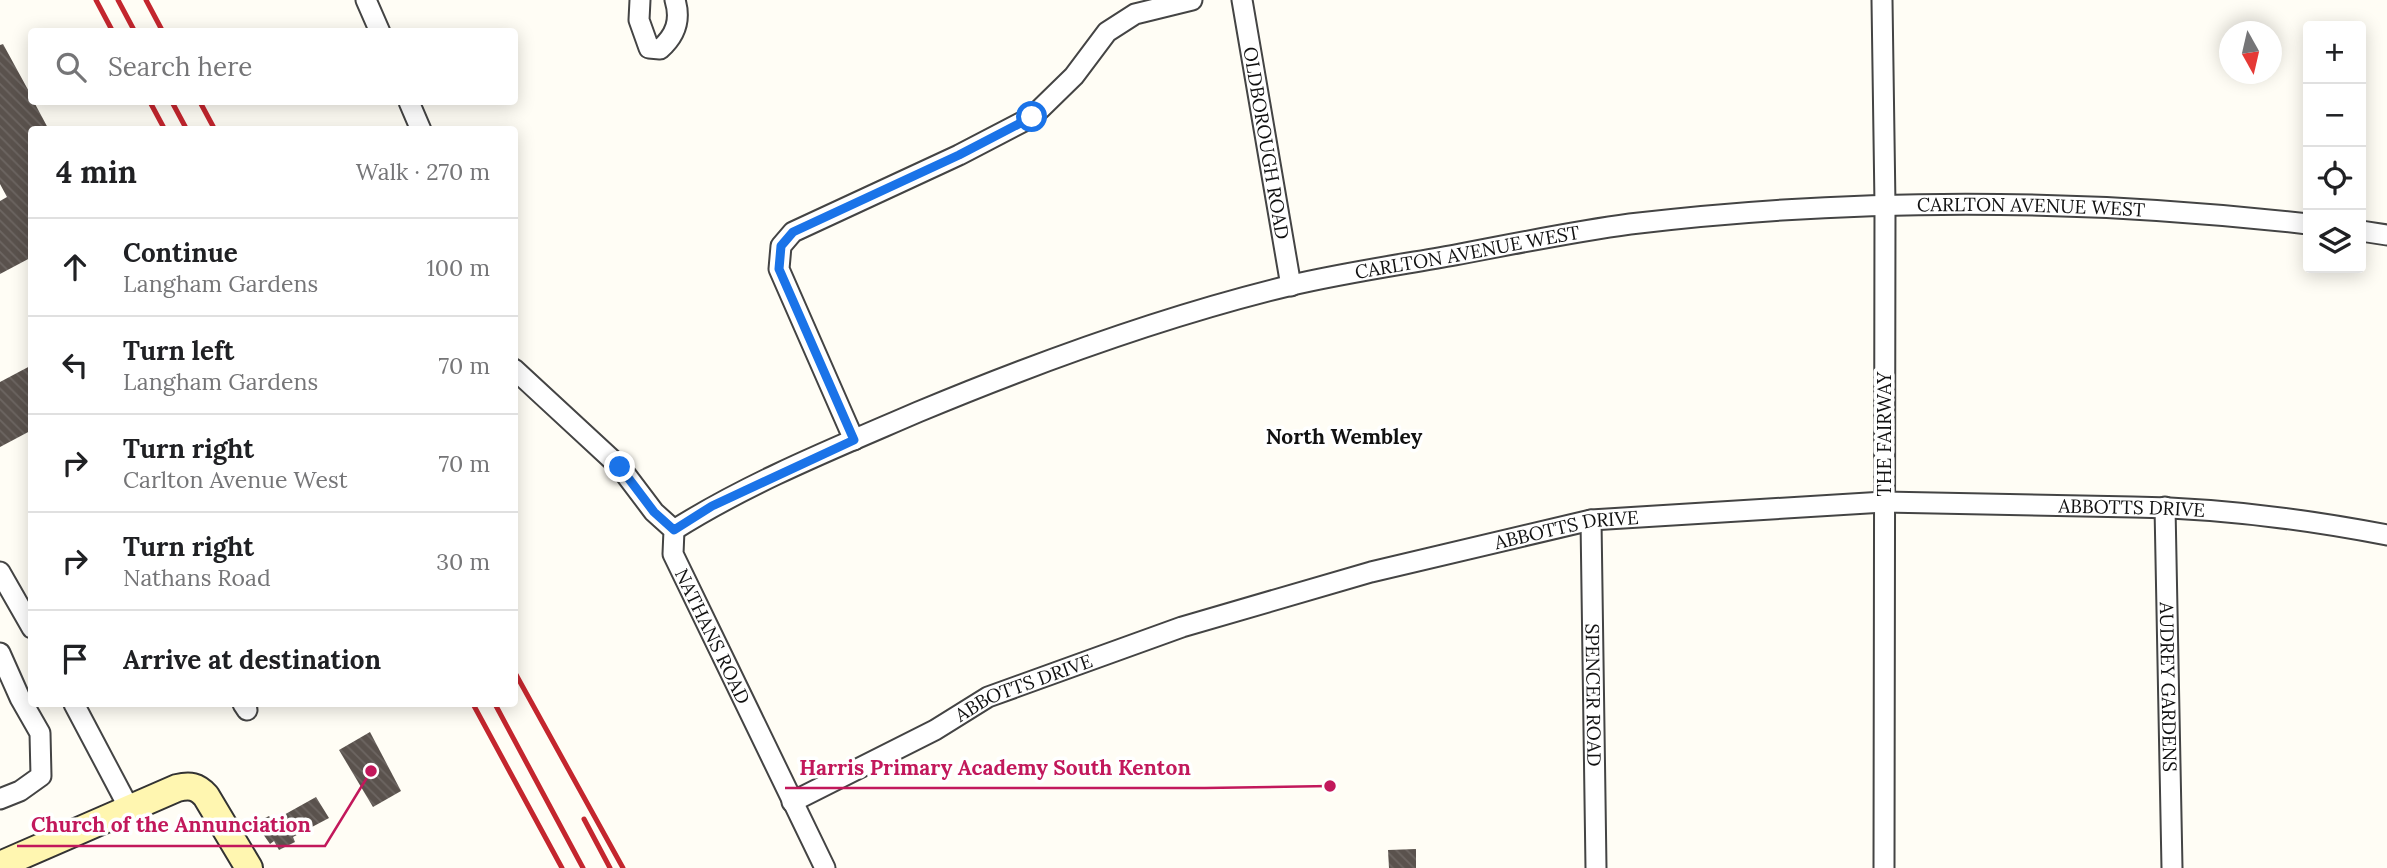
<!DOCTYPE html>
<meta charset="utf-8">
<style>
body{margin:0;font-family:Lora,serif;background:#f6f6f6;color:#202124}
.controls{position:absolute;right:21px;top:21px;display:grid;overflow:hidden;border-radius:7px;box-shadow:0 4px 18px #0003}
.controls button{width:63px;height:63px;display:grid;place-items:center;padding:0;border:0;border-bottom:2px solid #e0e0e0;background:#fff;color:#202124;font:35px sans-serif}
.compass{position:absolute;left:2219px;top:21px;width:63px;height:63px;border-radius:50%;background:#fff;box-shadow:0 4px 18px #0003;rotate:172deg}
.stop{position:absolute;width:21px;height:21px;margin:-16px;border:5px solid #1a73e8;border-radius:50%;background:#fff}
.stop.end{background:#1a73e8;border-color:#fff;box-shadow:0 2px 7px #0008}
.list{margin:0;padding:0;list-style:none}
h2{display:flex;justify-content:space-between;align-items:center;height:91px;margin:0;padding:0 28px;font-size:30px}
h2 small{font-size:23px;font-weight:400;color:#757577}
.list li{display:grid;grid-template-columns:46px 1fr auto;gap:21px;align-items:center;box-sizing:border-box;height:98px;padding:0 28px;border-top:2px solid #e0e0e0}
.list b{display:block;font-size:26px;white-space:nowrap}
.list p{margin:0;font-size:23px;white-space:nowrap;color:#757577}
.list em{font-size:23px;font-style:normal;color:#757577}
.icon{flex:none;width:38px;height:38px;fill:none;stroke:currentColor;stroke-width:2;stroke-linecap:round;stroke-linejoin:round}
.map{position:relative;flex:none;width:2387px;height:868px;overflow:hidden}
.search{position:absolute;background:#fff;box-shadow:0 4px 18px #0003;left:28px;top:28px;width:490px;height:77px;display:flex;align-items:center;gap:18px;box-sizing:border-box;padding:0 24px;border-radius:7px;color:#757577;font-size:26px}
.panel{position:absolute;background:#fff;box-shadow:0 4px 18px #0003;left:28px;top:126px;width:490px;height:581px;border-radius:7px}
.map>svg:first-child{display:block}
</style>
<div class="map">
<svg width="2387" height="868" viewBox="0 0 2387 868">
<defs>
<pattern id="building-back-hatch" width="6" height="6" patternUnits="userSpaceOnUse" patternTransform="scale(1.75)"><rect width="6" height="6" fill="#5a524d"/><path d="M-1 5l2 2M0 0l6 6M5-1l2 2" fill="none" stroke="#6d6662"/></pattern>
</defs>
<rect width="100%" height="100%" fill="#fffdf5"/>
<!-- building -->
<g fill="url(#building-back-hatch)">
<polygon points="3,44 32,97 32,102 34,102 49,130 32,130 32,257 0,274 0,201 7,197 0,184 0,45"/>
<polygon points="32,365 32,430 0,447 0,382"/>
<polygon points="370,732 401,791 373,807 339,750"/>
<polygon points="316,797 329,818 293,837 295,842 279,850 274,841 270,844 263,834 268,831 261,820 269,816 273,821"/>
<polygon points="1416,849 1416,868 1389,868 1388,850"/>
</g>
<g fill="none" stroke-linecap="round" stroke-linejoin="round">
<!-- street casing -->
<g stroke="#444" stroke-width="23">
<g id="street">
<polyline points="366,0 380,32"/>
<path d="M640,0L639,20L649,48L660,49C676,35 681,20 675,0"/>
<path id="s1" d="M1242,0L1291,286"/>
<polyline points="1882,0 1885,205 1884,868"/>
<polyline points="409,102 421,130"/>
<polyline points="2361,231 2387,235"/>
<path id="s2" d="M514,369L620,467L654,512L674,530L673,554L825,868"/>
<polyline points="854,440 779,269 781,246 793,232 959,155 1032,117 1074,76 1107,32 1135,14 1192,0"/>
<path id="s3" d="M2165,507L2172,868"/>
<path id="s4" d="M1591,520L1596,868"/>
<path id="s5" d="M674,530C750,482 835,448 918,412C1038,362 1161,317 1288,286C1342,273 1399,265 1455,255C1513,244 1571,232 1630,224C1856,197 2082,198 2308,224"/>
<polyline points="0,572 32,628"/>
<polyline points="0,653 20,698 40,733 41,776 20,791 0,799"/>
<polyline points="74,704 129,808"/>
<polyline points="243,704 247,710"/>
<path id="s6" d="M792,802L935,730L988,697L1182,627L1371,572L1591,520L1884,502L2133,507C2218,508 2304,519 2387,535"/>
</g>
</g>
<!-- secondary casing -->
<g stroke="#333" stroke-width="30">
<path id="secondary" d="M0,865L177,788C190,785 197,786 206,796L249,868"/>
</g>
<!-- street -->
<use href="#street" stroke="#fff" stroke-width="19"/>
<!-- secondary -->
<use href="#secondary" stroke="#fff6b0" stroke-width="26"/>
<!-- rail -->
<g stroke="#c4262e" stroke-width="5">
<polyline points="96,0 113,32"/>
<polyline points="118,0 135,32"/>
<polyline points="146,0 163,32"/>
<polyline points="150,102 165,130"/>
<polyline points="172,102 187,130"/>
<polyline points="200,102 215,130"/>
<polyline points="514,671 623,868"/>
<polyline points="473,704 562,868"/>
<polyline points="495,704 583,868"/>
<polyline points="584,819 610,868"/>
</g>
</g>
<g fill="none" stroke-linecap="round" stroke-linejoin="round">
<!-- route -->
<polyline stroke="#1a73e8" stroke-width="9" points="620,467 654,512 674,530 712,506 854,440 779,269 781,246 793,232 959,155 1032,117"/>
</g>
<g text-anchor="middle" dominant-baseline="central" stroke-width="7" stroke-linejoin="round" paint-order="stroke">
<!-- street labels -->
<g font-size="19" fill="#111" stroke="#fff">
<text stroke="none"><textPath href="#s1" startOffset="145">OLDBOROUGH ROAD</textPath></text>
<text stroke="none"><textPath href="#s5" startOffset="1412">CARLTON AVENUE WEST</textPath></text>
<text stroke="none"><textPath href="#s5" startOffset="845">CARLTON AVENUE WEST</textPath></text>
<text transform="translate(1884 434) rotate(-90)">THE FAIRWAY</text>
<text stroke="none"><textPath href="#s6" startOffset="1393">ABBOTTS DRIVE</textPath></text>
<text stroke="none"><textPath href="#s6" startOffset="826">ABBOTTS DRIVE</textPath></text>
<text stroke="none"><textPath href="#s2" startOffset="343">NATHANS ROAD</textPath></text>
<text stroke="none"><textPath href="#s3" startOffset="180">AUDREY GARDENS</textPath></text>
<text stroke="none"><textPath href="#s6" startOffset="259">ABBOTTS DRIVE</textPath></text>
<text stroke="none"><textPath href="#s4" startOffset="175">SPENCER ROAD</textPath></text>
</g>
<!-- neighbourhood labels -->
<g font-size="21" font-weight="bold" fill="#111" stroke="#fff">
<text x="1344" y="436">North Wembley</text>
</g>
</g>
<!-- callouts -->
<path fill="none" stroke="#c2185b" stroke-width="2.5" d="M1330 786L1205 788H785M371 771L325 846H17"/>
<g fill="#c2185b" stroke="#fff" stroke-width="2.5">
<circle cx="1330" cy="786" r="7"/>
<circle cx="371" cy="771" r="7"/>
</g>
<g font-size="21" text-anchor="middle" font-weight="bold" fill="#c2185b" stroke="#fff" stroke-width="7" stroke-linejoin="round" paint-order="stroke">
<text x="995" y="775">Harris Primary Academy South Kenton</text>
<text x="171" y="832">Church of the Annunciation</text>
</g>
</svg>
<div class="controls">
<button>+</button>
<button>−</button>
<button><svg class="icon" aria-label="locate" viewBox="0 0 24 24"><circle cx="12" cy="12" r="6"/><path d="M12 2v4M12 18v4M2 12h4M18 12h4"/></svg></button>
<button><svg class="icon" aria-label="layers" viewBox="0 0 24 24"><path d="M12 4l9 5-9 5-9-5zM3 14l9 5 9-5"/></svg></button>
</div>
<svg class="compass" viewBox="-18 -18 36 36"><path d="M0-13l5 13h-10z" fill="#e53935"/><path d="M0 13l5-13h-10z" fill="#757577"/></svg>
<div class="stop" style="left:1032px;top:117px"></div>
<div class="stop end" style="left:620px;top:467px"></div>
<div class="search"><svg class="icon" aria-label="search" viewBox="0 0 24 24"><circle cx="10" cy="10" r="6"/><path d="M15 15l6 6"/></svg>Search here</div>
<section class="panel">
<h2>4 min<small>Walk · 270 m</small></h2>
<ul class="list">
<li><svg class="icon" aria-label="ahead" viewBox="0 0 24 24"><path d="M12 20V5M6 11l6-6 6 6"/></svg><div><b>Continue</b><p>Langham Gardens</p></div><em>100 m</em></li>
<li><svg class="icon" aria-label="left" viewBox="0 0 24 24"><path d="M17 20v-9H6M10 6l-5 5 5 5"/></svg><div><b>Turn left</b><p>Langham Gardens</p></div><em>70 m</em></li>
<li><svg class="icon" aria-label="right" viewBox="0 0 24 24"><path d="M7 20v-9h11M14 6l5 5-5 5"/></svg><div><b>Turn right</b><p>Carlton Avenue West</p></div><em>70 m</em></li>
<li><svg class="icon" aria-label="right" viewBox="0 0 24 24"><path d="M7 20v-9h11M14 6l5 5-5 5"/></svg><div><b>Turn right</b><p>Nathans Road</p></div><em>30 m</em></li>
<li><svg class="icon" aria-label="arrive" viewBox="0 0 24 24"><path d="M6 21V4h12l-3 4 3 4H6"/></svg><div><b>Arrive at destination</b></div></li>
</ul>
</section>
</div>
